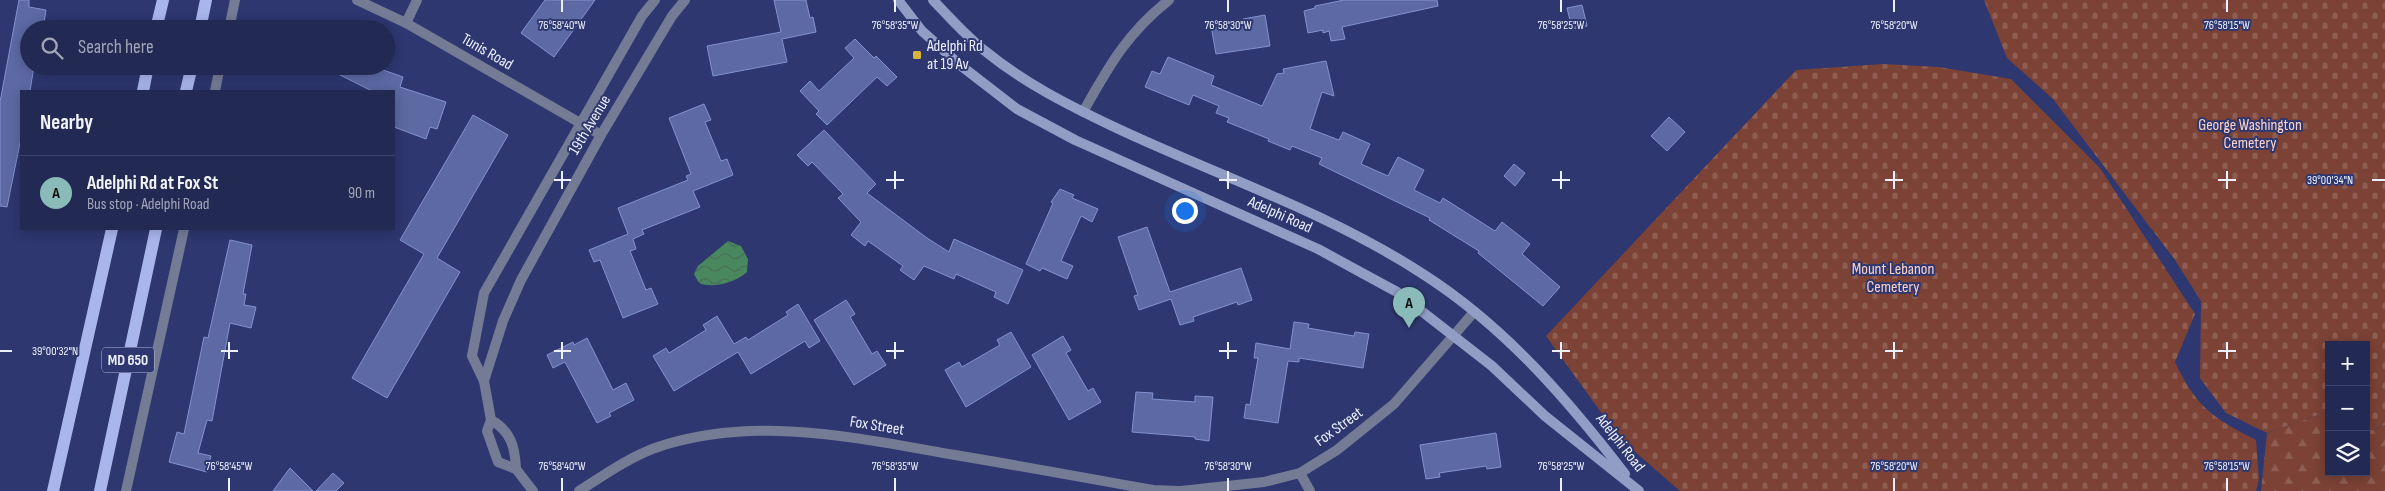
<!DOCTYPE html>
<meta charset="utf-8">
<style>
body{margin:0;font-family:"Sofia Sans Condensed",sans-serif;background:#2a315a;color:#f1f3f6}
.controls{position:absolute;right:15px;bottom:15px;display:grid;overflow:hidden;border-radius:0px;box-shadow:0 2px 12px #0003}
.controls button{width:45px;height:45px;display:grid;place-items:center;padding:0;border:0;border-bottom:1px solid #3f456a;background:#222953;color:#f1f3f6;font:25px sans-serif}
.you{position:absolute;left:1184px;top:210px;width:18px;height:18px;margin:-12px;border:4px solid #fff;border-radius:50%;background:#1a73e8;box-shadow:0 0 0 8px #1a73e833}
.badge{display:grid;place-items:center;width:32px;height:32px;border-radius:50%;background:#8bbbb9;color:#111;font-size:16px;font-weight:700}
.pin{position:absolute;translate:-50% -41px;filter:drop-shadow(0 1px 2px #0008)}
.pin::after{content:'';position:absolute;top:26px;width:18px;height:15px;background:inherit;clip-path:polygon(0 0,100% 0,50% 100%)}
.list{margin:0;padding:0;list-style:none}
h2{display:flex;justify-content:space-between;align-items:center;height:65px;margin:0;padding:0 20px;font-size:21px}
h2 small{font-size:16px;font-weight:400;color:#a2a6b8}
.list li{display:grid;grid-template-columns:32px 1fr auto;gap:15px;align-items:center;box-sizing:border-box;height:75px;padding:0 20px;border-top:1px solid #3f456a}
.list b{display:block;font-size:19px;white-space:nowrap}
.list p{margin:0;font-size:16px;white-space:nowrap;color:#a2a6b8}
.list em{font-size:16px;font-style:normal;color:#a2a6b8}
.icon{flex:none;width:28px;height:28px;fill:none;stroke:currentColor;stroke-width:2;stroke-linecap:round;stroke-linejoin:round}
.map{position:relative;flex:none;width:2385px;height:491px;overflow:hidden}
.search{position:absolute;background:#222953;box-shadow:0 2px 12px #0003;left:20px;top:20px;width:375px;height:55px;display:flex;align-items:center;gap:12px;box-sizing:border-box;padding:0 18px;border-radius:28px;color:#a2a6b8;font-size:19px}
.panel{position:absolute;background:#222953;box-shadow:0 2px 12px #0003;left:20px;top:90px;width:375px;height:140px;border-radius:0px}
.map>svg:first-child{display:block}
</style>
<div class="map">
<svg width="2385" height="491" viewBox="0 0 2385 491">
<defs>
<pattern id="forest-firs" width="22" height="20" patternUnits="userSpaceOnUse" patternTransform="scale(1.25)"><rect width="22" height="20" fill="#7b4235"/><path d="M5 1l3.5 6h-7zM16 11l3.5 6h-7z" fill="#8e5e53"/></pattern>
<pattern id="cemetery-stones" width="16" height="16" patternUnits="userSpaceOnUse" patternTransform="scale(1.25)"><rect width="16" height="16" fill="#7b4235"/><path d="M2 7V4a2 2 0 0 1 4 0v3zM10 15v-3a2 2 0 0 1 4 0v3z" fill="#8e5e53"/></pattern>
<pattern id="water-waves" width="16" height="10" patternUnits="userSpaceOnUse" patternTransform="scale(1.25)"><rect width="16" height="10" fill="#49885e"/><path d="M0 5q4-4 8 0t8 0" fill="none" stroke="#486e57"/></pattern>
</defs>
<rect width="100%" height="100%" fill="#2e376f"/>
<!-- forest -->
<polygon fill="url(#forest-firs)" points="2329,411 2329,472 2366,472 2366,430 2369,431 2385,425 2385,491 2261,491 2267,433"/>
<!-- cemetery -->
<g fill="url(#cemetery-stones)">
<polygon points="1984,0 2385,0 2385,425 2369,431 2366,430 2366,345 2329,345 2329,411 2267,433 2226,413 2200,378 2201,301 2175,260 2053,99 2007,58"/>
<path d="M1883,64L1939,67L2011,79L2100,168L2195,314L2175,362C2196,407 2213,418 2256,440L2259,479L2256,491H1680L1633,450L1608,422L1546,336L1796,70Z"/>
</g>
<!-- water -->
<path fill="url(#water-waves)" d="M728,241L741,246L748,259L747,272C736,282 713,289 699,283L694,274L698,266Z"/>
<!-- building -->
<g fill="#5c69a3" stroke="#8392d1">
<polygon points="19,0 29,0 29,7 46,10 43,29 29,29 29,66 34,66 30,91 21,91 21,138 7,207 0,206 0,102"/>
<polygon points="545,0 595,0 554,57 521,33"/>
<polygon points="774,0 806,0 810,18 813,17 816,32 782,39 787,62 713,76 707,46 781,32"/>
<polygon points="1344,0 1437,0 1438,6 1342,27 1345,39 1331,41 1329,31 1323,33 1323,30 1308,33 1304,11 1315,8 1315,6"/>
<polygon points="1582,5 1587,26 1572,29 1567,8"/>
<polygon points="1265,15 1270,46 1216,54 1211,26 1243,21 1243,19"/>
<polygon points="855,39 874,58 876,56 897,77 887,86 877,77 827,125 816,114 819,111 800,91 810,81 819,91 854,58 845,48"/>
<polygon points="1168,57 1214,76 1211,85 1262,106 1277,74 1284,73 1283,69 1326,61 1334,96 1322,92 1310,129 1339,140 1343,132 1370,144 1361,164 1388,176 1398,157 1424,170 1414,190 1440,203 1443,198 1495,231 1502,222 1530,244 1522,254 1560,287 1543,306 1478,253 1479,251 1429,220 1430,218 1319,164 1322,158 1292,146 1290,150 1268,141 1269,139 1227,122 1229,118 1216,113 1219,106 1193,95 1189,105 1145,87 1152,71 1160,74"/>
<polygon points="322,66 372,66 403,77 400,87 446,102 437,129 430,127 426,139 394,127 394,91 372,91"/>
<polygon points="704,104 711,120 705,122 721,161 727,159 733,175 693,191 700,207 642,230 644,234 633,239 636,249 630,251 646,290 651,288 658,304 623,318 600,260 594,262 589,250 628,234 618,208 688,180 686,176 691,174 669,118"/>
<polygon points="473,115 508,135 437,258 460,272 387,398 352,378 424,254 400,240"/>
<polygon points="1669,117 1685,132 1667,151 1651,136"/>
<polygon points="824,130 876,184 867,193 927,238 949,252 954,239 1023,270 1008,304 994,297 996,292 956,274 954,279 924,266 914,280 900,270 903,266 868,241 865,246 851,235 861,222 838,198 843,194 812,162 808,166 797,155"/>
<polygon points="1514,164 1525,173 1515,186 1504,176"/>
<polygon points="1060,189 1074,195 1072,198 1098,209 1092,222 1081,216 1061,261 1073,266 1067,279 1042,268 1040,271 1026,264 1053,203 1051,202"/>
<polygon points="1147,227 1170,292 1241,268 1252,300 1238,305 1237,302 1193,317 1194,321 1180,325 1171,299 1139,310 1134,296 1138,295 1118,237"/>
<polygon points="230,240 252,245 243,294 246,294 244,305 256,307 251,328 230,323 212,421 207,420 198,453 211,456 207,472 169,462 177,432 184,434 204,337 208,338"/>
<polygon points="846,300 855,314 850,317 872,354 877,351 886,365 854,385 814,320"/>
<polygon points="798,304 820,341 809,348 805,341 751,374 738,352 674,391 653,356 666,348 669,353 706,330 703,325 717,316 734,344 746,337 748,340 788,315 786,312"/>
<polygon points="1294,322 1309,324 1308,328 1354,336 1355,332 1369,334 1363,368 1299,358 1299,362 1288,361 1278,423 1244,418 1246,404 1250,405 1258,358 1254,358 1256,343 1290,349"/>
<polygon points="1011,332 1031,367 966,407 945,370 959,362 962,367 1000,345 997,340"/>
<polygon points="1063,336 1071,350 1066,353 1088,391 1093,388 1101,402 1069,420 1032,355"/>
<polygon points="587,338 613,390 626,383 634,400 609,413 611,416 597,423 565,362 553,368 547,355 573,342 574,345"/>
<polygon points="1136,392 1153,393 1152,399 1195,402 1195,396 1213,397 1209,441 1195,439 1195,437 1132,432"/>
<polygon points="1496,433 1501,467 1487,469 1486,466 1439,473 1440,477 1426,479 1420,445"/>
<polygon points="290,468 313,491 273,491"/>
<polygon points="333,473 344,483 336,491 316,491"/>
</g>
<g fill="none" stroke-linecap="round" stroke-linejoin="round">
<!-- street -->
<g stroke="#747b95" stroke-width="10">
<polyline points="357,0 406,23 601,135"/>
<polyline points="406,23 417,0"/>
<polyline points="229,29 235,0"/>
<polyline points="215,91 220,66"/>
<path d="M1083,112C1109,66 1127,33 1169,0"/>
<polyline points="484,381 503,321 521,280 601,135 672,16 685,0"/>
<path d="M491,420C511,431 515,447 516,469"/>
<polyline points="1300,473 1310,491"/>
<polyline points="126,491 184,229"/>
<polyline points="533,491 516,469 498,462 487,431 491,420 484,381 472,356 484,293 642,16 655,0"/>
<path d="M579,491C604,475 628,458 655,448C753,414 857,438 955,455C1021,466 1087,478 1153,490L1179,491"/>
<polyline points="1181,491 1264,482 1300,473 1337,450 1394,404 1474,312"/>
</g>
<!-- secondary -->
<g stroke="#929dc6" stroke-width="10">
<polyline points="898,0 922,31 960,65 1017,109 1075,140 1318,249 1397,292 1492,366 1545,416 1639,491"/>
<path d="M933,0C950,18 966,36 985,51C1023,82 1066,104 1110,125C1215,175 1329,212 1426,276C1506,328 1568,400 1625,474"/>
</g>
<!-- primary -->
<g stroke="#a9b6ec" stroke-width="12">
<polyline points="156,29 163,0"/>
<polyline points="200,29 206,0"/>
<polyline points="143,91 148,66"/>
<polyline points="186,91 192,66"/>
<polyline points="53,491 112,229"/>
<polyline points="100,491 156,229"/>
</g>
</g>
<!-- ticks -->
<path fill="none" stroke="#edf1ff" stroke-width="2" d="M562,0V12M895,0V12M1228,0V12M1561,0V12M1894,0V12M2227,0V12M562,171V189M895,171V189M1228,171V189M1561,171V189M1894,171V189M2227,171V189M554,180H571M886,180H904M1219,180H1237M1552,180H1570M1885,180H1903M2218,180H2236M2372,180H2385M229,342V359M562,342V359M895,342V359M1228,342V359M1561,342V359M1894,342V359M2227,342V359M0,351H12M221,351H238M554,351H571M886,351H904M1219,351H1237M1552,351H1570M1885,351H1903M2218,351H2236M229,478V491M562,478V491M895,478V491M1228,478V491M1561,478V491M1894,478V491M2227,478V491"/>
<!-- markers -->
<rect fill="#d6b534" stroke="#2e376f" stroke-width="2" x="912" y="50" width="10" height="10" rx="2.5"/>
<g text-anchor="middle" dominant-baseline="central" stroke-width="4" stroke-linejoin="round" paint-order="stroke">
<!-- shield labels -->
<rect fill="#2e376f" stroke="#b4b9d4" stroke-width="1" x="102" y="347.5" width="52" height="25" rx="4"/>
<g font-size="15" font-weight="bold" fill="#edf1ff">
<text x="128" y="360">MD 650</text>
</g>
<!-- poi labels -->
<g font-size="16" fill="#edf1ff" stroke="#2e376f" text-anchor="start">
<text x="927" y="46">Adelphi Rd<tspan x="927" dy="18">at 19 Av</tspan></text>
</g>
<!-- street labels -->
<g font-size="16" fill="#edf1ff" stroke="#2e376f">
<text transform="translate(487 52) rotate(30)">Tunis Road</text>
<text transform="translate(590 125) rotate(-59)">19th Avenue</text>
<text transform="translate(1280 215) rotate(24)">Adelphi Road</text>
<text transform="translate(877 426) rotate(9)">Fox Street</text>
<text transform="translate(1339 427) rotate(-36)">Fox Street</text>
<text transform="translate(1620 443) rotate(52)">Adelphi Road</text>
</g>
<!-- park labels -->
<g font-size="16" fill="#fdd3c9" stroke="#2e376f">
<text x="2250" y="125">George Washington<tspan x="2250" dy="18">Cemetery</tspan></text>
<text x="1893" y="269">Mount Lebanon<tspan x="1893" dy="18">Cemetery</tspan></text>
</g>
</g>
<g font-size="12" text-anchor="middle" fill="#edf1ff" stroke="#2e376f" stroke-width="4" stroke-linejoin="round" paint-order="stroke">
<text x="562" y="29">76°58'40"W</text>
<text x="895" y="29">76°58'35"W</text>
<text x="1228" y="29">76°58'30"W</text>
<text x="1561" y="29">76°58'25"W</text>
<text x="1894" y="29">76°58'20"W</text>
<text x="2227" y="29">76°58'15"W</text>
<text x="2330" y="184">39°00'34"N</text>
<text x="55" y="355">39°00'32"N</text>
<text x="229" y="470">76°58'45"W</text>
<text x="562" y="470">76°58'40"W</text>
<text x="895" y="470">76°58'35"W</text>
<text x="1228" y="470">76°58'30"W</text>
<text x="1561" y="470">76°58'25"W</text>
<text x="1894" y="470">76°58'20"W</text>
<text x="2227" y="470">76°58'15"W</text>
</g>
</svg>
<div class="controls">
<button>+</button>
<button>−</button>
<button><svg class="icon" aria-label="layers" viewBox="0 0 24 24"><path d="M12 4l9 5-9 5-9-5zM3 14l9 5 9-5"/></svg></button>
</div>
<div class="you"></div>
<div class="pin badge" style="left:1409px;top:328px">A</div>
<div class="search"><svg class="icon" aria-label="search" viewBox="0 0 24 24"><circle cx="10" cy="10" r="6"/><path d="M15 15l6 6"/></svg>Search here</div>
<section class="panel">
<h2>Nearby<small></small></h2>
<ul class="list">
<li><span class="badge">A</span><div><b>Adelphi Rd at Fox St</b><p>Bus stop · Adelphi Road</p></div><em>90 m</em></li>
</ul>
</section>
</div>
